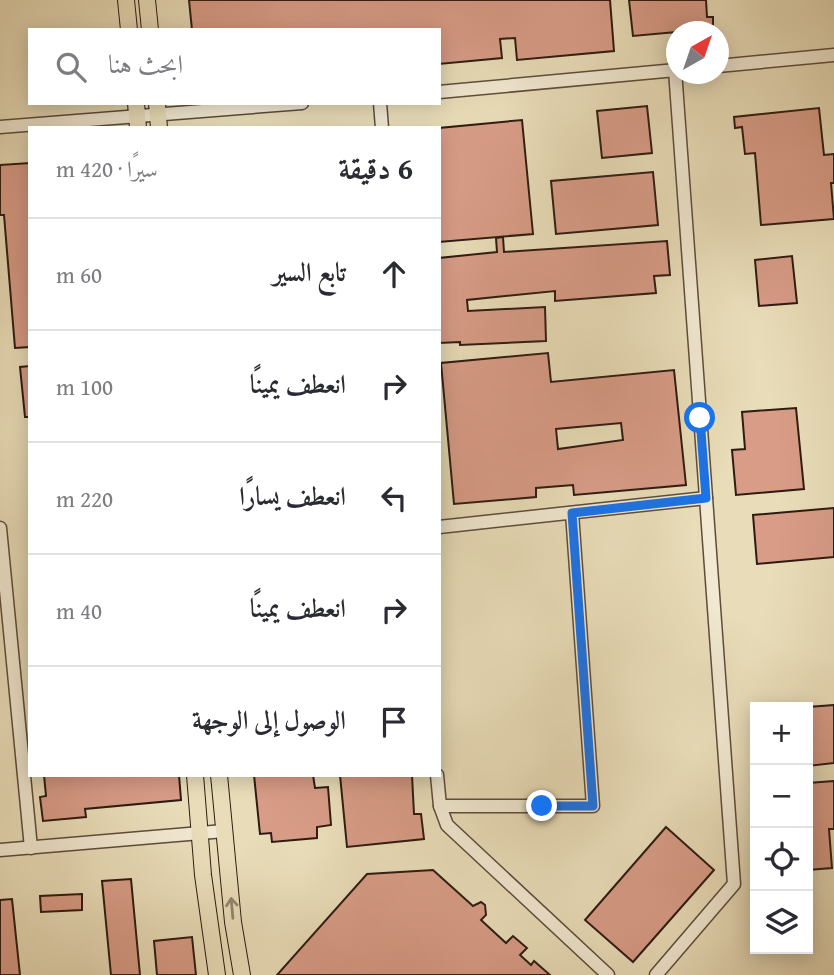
<!DOCTYPE html>
<html lang="ar">
<meta charset="utf-8">
<style>
body{margin:0;font-family:"Gentium Book Plus",Amiri,serif;background:#f7f7f7;color:#2b2b33;direction:rtl}
.controls{position:absolute;right:21px;bottom:21px;display:grid;overflow:hidden;border-radius:0px;box-shadow:0 4px 18px #0003}
.controls button{width:63px;height:63px;display:grid;place-items:center;padding:0;border:0;border-bottom:2px solid #e1e1e2;background:#fff;color:#2b2b33;font:35px sans-serif}
.compass{position:absolute;left:666px;top:21px;width:63px;height:63px;border-radius:50%;background:#fff;box-shadow:0 4px 18px #0003;rotate:40deg}
.stop{position:absolute;width:21px;height:21px;margin:-16px;border:5px solid #1a73e8;border-radius:50%;background:#fff}
.stop.end{background:#1a73e8;border-color:#fff;box-shadow:0 2px 7px #0008}
.list{margin:0;padding:0;list-style:none}
h2{display:flex;justify-content:space-between;align-items:center;height:91px;margin:0;padding:0 28px;font-size:30px}
h2 small{font-size:23px;font-weight:400;color:#7c7c81}
.list li{display:grid;grid-template-columns:46px 1fr auto;gap:21px;align-items:center;box-sizing:border-box;height:112px;padding:0 28px;border-top:2px solid #e1e1e2}
.list b{display:block;font-size:26px;white-space:nowrap}
.list em{font-size:23px;font-style:normal;color:#7c7c81}
.icon{flex:none;width:38px;height:38px;fill:none;stroke:currentColor;stroke-width:2;stroke-linecap:round;stroke-linejoin:round}
.map{position:relative;flex:none;width:834px;height:975px;overflow:hidden;direction:ltr}
.search{position:absolute;background:#fff;box-shadow:0 4px 18px #0003;left:28px;top:28px;width:413px;height:77px;display:flex;align-items:center;gap:18px;box-sizing:border-box;padding:0 24px;border-radius:0px;color:#7c7c81;font-size:26px}
.panel{position:absolute;background:#fff;box-shadow:0 4px 18px #0003;left:28px;top:126px;width:413px;height:651px;border-radius:0px;direction:rtl}
.map>svg:first-child{display:block}
</style>
<div class="map">
<svg width="834" height="975" viewBox="0 0 834 975">
<rect width="100%" height="100%" fill="#e9ddb9"/>
<filter id="stains"><feTurbulence type="fractalNoise" baseFrequency=".00286" numOctaves="4"/><feColorMatrix values="0 0 0 0 .2 0 0 0 0 .09 0 0 0 0 .02 0 0 0 .5 -.17"/></filter>
<radialGradient id="worn" r=".72"><stop offset=".6" stop-color="#630" stop-opacity="0"/><stop offset="1" stop-color="#630" stop-opacity=".3"/></radialGradient>
<!-- building -->
<g fill="#d89c87" stroke="#2f1b11" stroke-width="2" fill-rule="evenodd">
<polygon points="189,0 610,0 614,51 517,60 515,38 500,39 502,58 439,64 439,30 192,30"/>
<polygon points="629,0 706,0 707,17 713,17 713,25 708,26 709,29 633,36"/>
<polygon points="647,106 652,153 602,158 597,111"/>
<polygon points="819,108 824,155 834,154 834,183 831,183 834,219 761,225 755,153 745,154 742,127 735,128 734,117"/>
<polygon points="522,120 533,234 439,242 439,128"/>
<polygon points="30,163 30,347 15,348 4,215 0,215 0,165"/>
<polygon points="653,172 658,225 556,234 551,181"/>
<polygon points="503,237 504,252 667,241 670,275 654,276 656,293 555,301 555,291 467,300 468,311 545,307 546,341 460,345 460,342 439,343 439,258 497,252 496,238"/>
<polygon points="792,256 797,303 759,306 755,260"/>
<path d="M548,353L551,382L674,370L686,485L574,495L573,485L536,488V497L454,504L441,363ZM621,423L623,440L558,449L556,429Z"/>
<polygon points="30,366 30,417 25,417 20,367"/>
<polygon points="796,408 804,489 736,495 732,450 745,449 742,412"/>
<polygon points="834,508 834,557 757,564 753,515"/>
<polygon points="834,705 834,763 808,766 808,707"/>
<polygon points="44,775 179,775 181,800 85,809 86,817 43,821 40,797 46,796"/>
<polygon points="254,775 313,775 315,788 328,787 331,825 317,827 317,838 272,842 271,833 260,834"/>
<polygon points="340,775 412,775 414,814 421,814 424,839 347,847"/>
<polygon points="834,781 834,829 829,829 832,868 808,870 808,783"/>
<polygon points="666,827 714,870 633,962 585,920"/>
<polygon points="433,870 473,906 481,902 485,905 486,915 481,920 506,943 513,936 527,948 520,955 531,965 534,961 550,975 277,975 367,874"/>
<polygon points="131,879 140,975 111,975 102,881"/>
<polygon points="82,894 82,910 41,912 40,896"/>
<polygon points="12,899 20,975 0,975 0,900"/>
<polygon points="192,937 196,975 157,975 154,941"/>
</g>
<g fill="none" stroke-linecap="round" stroke-linejoin="round">
<!-- minor casing -->
<g stroke="#5e4c3b" stroke-width="15">
<g id="minor">
<polyline points="718,66 834,55"/>
<polyline points="439,92 676,70"/>
<polyline points="380,103 382,128"/>
<polyline points="0,127 302,103"/>
<polyline points="439,527 706,498"/>
<polyline points="0,528 31,848"/>
<polyline points="437,775 440,806 447,825 608,975"/>
<polyline points="440,806 593,806 572,513"/>
<polyline points="0,850 224,831"/>
<polyline points="656,975 734,884 675,70"/>
</g>
</g>
<!-- major casing -->
<g stroke="#2f1b11" stroke-width="18">
<g id="major">
<polyline points="126,0 129,30"/>
<polyline points="147,0 150,30"/>
<polyline points="136,103 138,128"/>
<polyline points="157,103 159,128"/>
<polyline points="195,775 203,875 217,975"/>
<polyline points="219,775 233,922 242,975"/>
</g>
</g>
<!-- minor -->
<use href="#minor" stroke="#f1e9d2" stroke-width="12"/>
<!-- major -->
<use href="#major" stroke="#e9ddb9" stroke-width="16"/>
</g>
<!-- one-way arrows -->
<defs><path id="oneway-shaft" d="M-6 0H5M1.5-3L5.5 0L1.5 3" fill="none" stroke-width="1.6" stroke-linecap="round" stroke-linejoin="round" transform="scale(1.75)"/></defs>
<use stroke="#95866d" href="#oneway-shaft" transform="translate(232 908) rotate(-95)"/>
<g fill="none" stroke-linecap="round" stroke-linejoin="round">
<!-- route -->
<polyline stroke="#1a73e8" stroke-width="9" points="542,806 593,806 572,513 706,498 700,418"/>
</g>
<rect width="100%" height="100%" filter="url(#stains)"/>
<rect width="100%" height="100%" fill="url(#worn)"/>
</svg>
<div class="controls">
<button>+</button>
<button>−</button>
<button><svg class="icon" aria-label="locate" viewBox="0 0 24 24"><circle cx="12" cy="12" r="6"/><path d="M12 2v4M12 18v4M2 12h4M18 12h4"/></svg></button>
<button><svg class="icon" aria-label="layers" viewBox="0 0 24 24"><path d="M12 4l9 5-9 5-9-5zM3 14l9 5 9-5"/></svg></button>
</div>
<svg class="compass" viewBox="-18 -18 36 36"><path d="M0-13l5 13h-10z" fill="#e53935"/><path d="M0 13l5-13h-10z" fill="#7c7c81"/></svg>
<div class="stop" style="left:700px;top:418px"></div>
<div class="stop end" style="left:542px;top:806px"></div>
<div class="search"><svg class="icon" aria-label="search" viewBox="0 0 24 24"><circle cx="10" cy="10" r="6"/><path d="M15 15l6 6"/></svg>ابحث هنا</div>
<section class="panel">
<h2>6 دقيقة<small>سيرًا · 420 m</small></h2>
<ul class="list">
<li><svg class="icon" aria-label="ahead" viewBox="0 0 24 24"><path d="M12 20V5M6 11l6-6 6 6"/></svg><div><b>تابع السير</b></div><em>60 m</em></li>
<li><svg class="icon" aria-label="right" viewBox="0 0 24 24"><path d="M7 20v-9h11M14 6l5 5-5 5"/></svg><div><b>انعطف يمينًا</b></div><em>100 m</em></li>
<li><svg class="icon" aria-label="left" viewBox="0 0 24 24"><path d="M17 20v-9H6M10 6l-5 5 5 5"/></svg><div><b>انعطف يسارًا</b></div><em>220 m</em></li>
<li><svg class="icon" aria-label="right" viewBox="0 0 24 24"><path d="M7 20v-9h11M14 6l5 5-5 5"/></svg><div><b>انعطف يمينًا</b></div><em>40 m</em></li>
<li><svg class="icon" aria-label="arrive" viewBox="0 0 24 24"><path d="M6 21V4h12l-3 4 3 4H6"/></svg><div><b>الوصول إلى الوجهة</b></div></li>
</ul>
</section>
</div>
